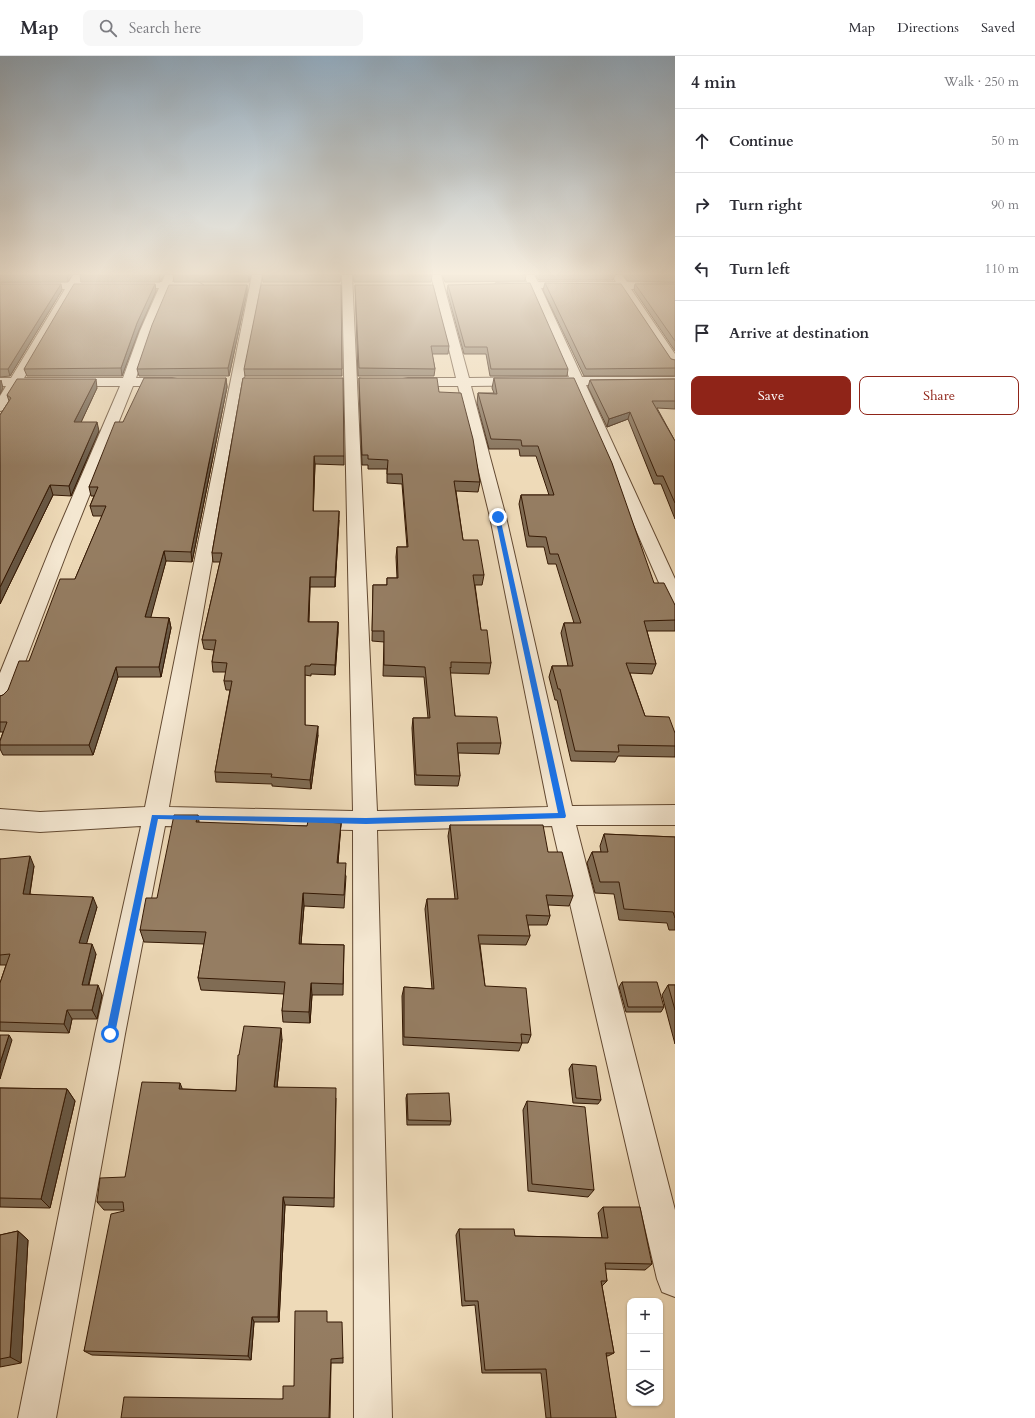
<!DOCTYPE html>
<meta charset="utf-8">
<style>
body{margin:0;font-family:Cardo,serif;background:#f7f7f7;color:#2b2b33}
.controls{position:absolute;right:12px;bottom:12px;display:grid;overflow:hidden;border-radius:8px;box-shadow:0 1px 3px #0004}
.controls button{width:36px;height:36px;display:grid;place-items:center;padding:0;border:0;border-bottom:1px solid #e1e1e2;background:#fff;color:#2b2b33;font:20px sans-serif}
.stop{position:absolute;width:12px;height:12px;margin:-9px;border:3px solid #1a73e8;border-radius:50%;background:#fff}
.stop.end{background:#1a73e8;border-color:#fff;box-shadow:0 1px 4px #0008}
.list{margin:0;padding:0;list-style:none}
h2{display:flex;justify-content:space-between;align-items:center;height:52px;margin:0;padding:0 16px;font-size:17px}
h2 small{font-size:13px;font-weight:400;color:#7c7c81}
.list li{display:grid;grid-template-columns:26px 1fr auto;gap:12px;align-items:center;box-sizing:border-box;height:64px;padding:0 16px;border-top:1px solid #e1e1e2}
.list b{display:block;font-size:15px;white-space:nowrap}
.list em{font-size:13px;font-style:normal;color:#7c7c81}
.actions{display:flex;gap:8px;padding:12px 16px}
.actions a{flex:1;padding:9px 0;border:1px solid #8f2418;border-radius:8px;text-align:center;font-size:14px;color:#8f2418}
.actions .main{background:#8f2418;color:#fff}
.icon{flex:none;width:22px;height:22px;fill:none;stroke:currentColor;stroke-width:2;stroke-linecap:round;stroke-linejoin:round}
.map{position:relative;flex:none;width:675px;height:1362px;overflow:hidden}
header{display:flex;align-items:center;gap:24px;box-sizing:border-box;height:56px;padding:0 20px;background:#fff;border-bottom:1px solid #e1e1e2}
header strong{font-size:19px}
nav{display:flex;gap:22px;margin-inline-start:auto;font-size:14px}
.search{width:280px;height:36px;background:#f7f7f7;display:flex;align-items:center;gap:10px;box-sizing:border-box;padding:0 14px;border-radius:8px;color:#7c7c81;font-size:15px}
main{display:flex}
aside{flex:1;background:#fff}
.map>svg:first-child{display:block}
</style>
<header>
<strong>Map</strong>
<div class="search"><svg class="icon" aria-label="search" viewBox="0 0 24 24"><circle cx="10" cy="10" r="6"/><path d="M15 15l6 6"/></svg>Search here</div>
<nav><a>Map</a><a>Directions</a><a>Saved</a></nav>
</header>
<main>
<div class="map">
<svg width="675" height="1362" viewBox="0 0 675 1362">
<rect width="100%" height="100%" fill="#eedab8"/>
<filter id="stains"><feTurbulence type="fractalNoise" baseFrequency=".005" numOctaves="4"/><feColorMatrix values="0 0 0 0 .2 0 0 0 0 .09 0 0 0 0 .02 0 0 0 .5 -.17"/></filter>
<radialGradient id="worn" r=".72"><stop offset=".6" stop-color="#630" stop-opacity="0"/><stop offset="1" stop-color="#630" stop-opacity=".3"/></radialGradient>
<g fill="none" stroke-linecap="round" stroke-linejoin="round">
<!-- minor casing -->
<g stroke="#634931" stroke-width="2">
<g id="minor">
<path d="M73,219H83L80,226H162L165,219H175L172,226H198L203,229L198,232H170L152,275L136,322H172L177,323L179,326L177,329L172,330H133L70,488L11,643L7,648L0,650V617L52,488L120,330H19L5,354L0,355V340L6,330H0V322H11L65,233H0V227L69,226ZM159,232L140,275L123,322H24L76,233Z"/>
<polygon points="252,219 262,219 169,751 353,755 342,219 352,219 377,755 548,751 490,461 458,330 408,330 403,329 401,326 403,323 408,322 456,322 431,219 441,219 469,322 569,321 530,232 500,232 495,229 496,227 527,226 524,219 534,219 538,226 616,226 613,221 614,219 622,219 627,226 675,227 675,233 631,233 675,298 675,311 670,310 620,233 541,232 582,321 675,321 675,329 586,329 675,523 675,549 668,547 666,543 573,329 471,330 506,461 572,750 675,749 675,769 576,769 675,1154 675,1241 662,1236 657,1223 552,770 377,774 392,1362 354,1362 353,774 165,770 125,978 56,1362 18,1362 95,978 141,770 40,776 0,773 0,753 40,756 145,751"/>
</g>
</g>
<!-- minor -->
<use href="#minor" fill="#f4e7d1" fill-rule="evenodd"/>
</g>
<!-- wall -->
<g fill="#806c54" stroke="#351904">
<polygon points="0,219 72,219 68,226 0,226"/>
<polygon points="80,219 164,219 160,226 81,226"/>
<polygon points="173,219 251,219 249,226 174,226"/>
<polygon points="262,219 341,219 340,226 263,226"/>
<polygon points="353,219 432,219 432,220 431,226 354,226"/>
<polygon points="442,219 526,219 525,225 445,226"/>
<polygon points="535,219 615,219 613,224 539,224"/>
<polygon points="623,219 675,219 675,226 628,225"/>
<polygon points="545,227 671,303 675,304 675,320 584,320 543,234"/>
<polygon points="0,228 62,234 10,320 0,321"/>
<polygon points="155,228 156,235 139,274 122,320 27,320 24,313"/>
<polygon points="635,228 675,228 675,295 634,234"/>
<polygon points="247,229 247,236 229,320 139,320 137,313"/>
<polygon points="341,229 342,320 245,320 244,313"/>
<polygon points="355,229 449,290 448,298 432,298 435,313 434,320 358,320"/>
<polygon points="448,229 568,313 567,320 490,320 486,298 464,298 447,235"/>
<polygon points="226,322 227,331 192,506 166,505 150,562 169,562 171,572 161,621 118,621 93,699 3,699 0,693 0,685 3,676 0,676 0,640 3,639 8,634 29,605 75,523 102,460 93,460 90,450 94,440 91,440 89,431 123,366"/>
<polygon points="243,322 344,400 344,409 315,408 313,455 339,464 335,531 310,531 309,566 338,566 338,576 335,619 311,618 311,620 305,619 305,669 318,679 311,733 272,730 272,728 216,726 215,716 230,634 226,634 224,625 226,616 213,616 212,606 214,594 204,593 202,584 220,506 213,506 212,497"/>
<polygon points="359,322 439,336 480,426 478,436 456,435 463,484 484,519 482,529 475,529 481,574 491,607 489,618 451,617 450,618 455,660 501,687 499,698 458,697 460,720 458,730 415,729 412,672 413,662 428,662 424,621 383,620 384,586 372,585 373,529 387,529 387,522 397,522 396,501 397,491 407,491 402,428 387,427 387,413 368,413 368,409 362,409 359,331"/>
<polygon points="494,322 654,527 675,549 675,575 647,575 656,608 652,618 630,617 645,660 675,677 675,701 618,700 615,706 571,705 557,644 555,644 549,621 552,610 568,610 561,577 564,567 574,567 556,508 548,508 544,491 527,491 519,448 521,439 549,439 536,400 520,400 519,393 489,393 477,347 478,337 494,337 492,332"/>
<polygon points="675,323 675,353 657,352 675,385 675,463 661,428 654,428 628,363 607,371 588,331 590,324"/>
<polygon points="97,332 81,366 99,375 71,440 53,439 0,548 0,359 9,345 7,339"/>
<polygon points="199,767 307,770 341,767 340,780 338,807 346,820 344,852 304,850 301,888 344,889 343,939 312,939 310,967 283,966 282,955 284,938 201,934 198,922 204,888 144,886 140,874"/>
<polygon points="450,769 548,796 573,840 569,850 548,849 550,860 547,869 528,869 530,880 526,889 480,888 485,930 531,979 528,987 522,987 519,995 403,989 402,940 404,931 432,933 425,853 427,843 455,843 448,780"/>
<polygon points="604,778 675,781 675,874 669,874 667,867 619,864 614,838 595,837 587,807 592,796 601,796 600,790"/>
<polygon points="0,803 34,810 30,838 97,851 86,888 96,898 89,929 102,939 97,963 72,963 69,977 0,975 0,927 6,909 0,909"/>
<polygon points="622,926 664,951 661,956 626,956 619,931"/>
<polygon points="668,929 675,929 675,988 662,939"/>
<polygon points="282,983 277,1031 336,1042 334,1151 285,1149 279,1266 254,1266 251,1304 92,1299 84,1295 124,1155 124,1154 104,1154 97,1146 125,1121 183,1033 236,1035 239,999"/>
<polygon points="572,1008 601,1044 598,1048 573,1047 569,1013"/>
<polygon points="0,1032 67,1033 75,1045 50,1152 0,1151"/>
<polygon points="407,1038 451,1065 450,1069 407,1069 406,1042"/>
<polygon points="527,1045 594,1134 588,1141 528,1135 523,1054"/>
<polygon points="603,1151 652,1208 645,1214 605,1213 607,1225 602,1230 614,1297 608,1300 606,1300 616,1362 546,1362 541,1317 482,1317 475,1249 462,1250 456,1179 459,1173 515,1180 602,1182 598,1157"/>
<polygon points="18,1175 28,1184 21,1307 0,1311 0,1179"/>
<polygon points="328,1266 343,1302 343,1307 331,1307 330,1362 121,1362 283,1343 294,1330"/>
</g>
<!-- shaded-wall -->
<g fill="#685845" stroke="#351904">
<polygon points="67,219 72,219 68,226"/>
<polygon points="159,219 164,219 160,226"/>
<polygon points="248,219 251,219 249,226"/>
<polygon points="61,228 62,234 10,320 8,313"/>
<polygon points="155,228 156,235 139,274 122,320 121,312 137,267"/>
<polygon points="247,229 247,236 229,320 228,312"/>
<polygon points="226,322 227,331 192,506 191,496"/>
<polygon points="96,323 97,332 77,375 74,366"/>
<polygon points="1,324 3,332 0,338 0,326"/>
<polygon points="630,356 628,363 607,371 609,363"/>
<polygon points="97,366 99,375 71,440 69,430"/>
<polygon points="314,400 315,408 313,464 313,455"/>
<polygon points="50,429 53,439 0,548 0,531"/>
<polygon points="339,455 339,464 335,531 335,521"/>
<polygon points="164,495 166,505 148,572 145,561"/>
<polygon points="310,521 310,531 308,576 308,566"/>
<polygon points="169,562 171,572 161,621 159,611"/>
<polygon points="338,566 338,576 335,619 335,609"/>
<polygon points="116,611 118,621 93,699 89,689"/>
<polygon points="318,670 318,679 311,733 310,724"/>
<polygon points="198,759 200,772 196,766"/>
<polygon points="341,767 340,780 337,820 337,807"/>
<polygon points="30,800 34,810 28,848 23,838"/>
<polygon points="303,837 304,850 300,900 299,888"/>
<polygon points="93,841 97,851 84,897 79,887"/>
<polygon points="92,888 96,898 86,938 82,929"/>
<polygon points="311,927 312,939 310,967 309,956"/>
<polygon points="98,929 102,939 97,963 92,954"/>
<polygon points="67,954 72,963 69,977 64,968"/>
<polygon points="281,972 282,983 276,1041 274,1031"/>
<polygon points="9,979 12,984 0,1023 0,1007"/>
<polygon points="180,1027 184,1037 179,1033"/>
<polygon points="67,1033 75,1045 50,1152 41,1143"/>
<polygon points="283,1141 285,1149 279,1266 278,1261"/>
<polygon points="18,1175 28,1184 21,1307 10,1301"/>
<polygon points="252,1261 254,1266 251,1304 248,1300"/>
</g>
<!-- building -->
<g fill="#957d62" stroke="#351904">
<polygon points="305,219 341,219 341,220"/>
<rect x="354" y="219" width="78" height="1"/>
<polygon points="530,227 568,313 491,313 487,291 465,291 448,229"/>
<polygon points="545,227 621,228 671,303 675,304 675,312 586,313"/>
<polygon points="0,228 61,228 8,313 0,313"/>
<polygon points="74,228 155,228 137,267 121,312 24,313"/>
<polygon points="635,228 675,228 675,285"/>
<polygon points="169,229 247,229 228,312 137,313 152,269"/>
<polygon points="261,229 341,229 342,313 244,313"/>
<polygon points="355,229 433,229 449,290 431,290 435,313 359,312"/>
<polygon points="144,322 226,322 191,496 164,495 145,561 169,562 159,611 116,611 89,689 0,689 0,685 7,666 0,666 0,640 3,639 8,634 19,605 29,605 60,523 75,523 106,450 90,450 98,431 89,431 115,366 123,366"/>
<polygon points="243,322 343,322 344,400 314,400 313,455 339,455 335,521 310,521 308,566 338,566 335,609 311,608 310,610 305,610 305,669 318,670 310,724 271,721 272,718 215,716 232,625 224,625 227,607 212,606 216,584 202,584 222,497 212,497"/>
<polygon points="359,322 437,322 439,336 461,337 473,383 480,426 454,425 463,484 478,484 484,519 473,519 481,574 487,574 491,607 451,606 451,612 450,611 455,660 497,661 501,687 457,687 460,720 416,719 413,662 430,662 425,611 384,609 384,575 372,575 373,529 387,529 387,522 398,522 397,491 408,491 402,418 387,418 388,404 368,403 368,399 362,399"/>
<polygon points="494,322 574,322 612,407 654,527 664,527 675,549 675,564 644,565 656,608 626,607 645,660 669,661 675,677 675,690 618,689 619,696 575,695 560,633 558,633 552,610 573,610 564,567 581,567 558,498 550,498 546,481 529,480 521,439 554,439 538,390 522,390 521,384 491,383 478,337 497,338"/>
<polygon points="17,323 96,323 74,366 97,366 69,430 50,429 0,531 0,359 11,342 7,339"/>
<polygon points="675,323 675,345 652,345 675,385 675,447 663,420 657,420 630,356 609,363 590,324"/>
<polygon points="174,759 198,759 196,766 307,770 308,765 341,767 337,807 346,807 344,839 303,837 299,888 344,889 343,928 311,927 309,956 282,955 285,926 198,922 206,876 140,874 146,842 157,842"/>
<polygon points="450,769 543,769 548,796 562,796 573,840 546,839 550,860 526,859 530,880 478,879 485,930 526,932 531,979 521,978 522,987 404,981 404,931 434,933 427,843 458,843"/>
<polygon points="604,778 675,781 675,862 673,856 624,853 619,826 600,826 592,796 608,796"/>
<polygon points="30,800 23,838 93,841 79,887 92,888 82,929 98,929 92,954 67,954 64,968 0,966 0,927 10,898 0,899 0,803"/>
<polygon points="622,926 657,926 664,951 628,951"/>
<polygon points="668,929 675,929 675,954"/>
<polygon points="244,970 281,972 274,1031 336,1032 334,1142 283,1141 278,1261 252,1261 248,1300 84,1295 111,1158 124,1155 123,1146 97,1146 100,1122 125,1121 142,1026 180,1027 179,1033 236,1035 238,999 239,999"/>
<polygon points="0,979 9,979 0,1007"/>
<polygon points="572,1008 596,1010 601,1044 576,1042"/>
<polygon points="0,1032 67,1033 41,1143 0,1142"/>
<polygon points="449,1037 451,1065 408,1064 407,1038"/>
<polygon points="527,1045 585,1051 594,1134 532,1128"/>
<polygon points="603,1151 640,1151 652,1208 605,1207 607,1225 601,1225 614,1297 606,1297 616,1362 551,1362 546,1313 485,1314 478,1245 465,1245 459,1173 514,1173 515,1180 608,1182"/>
<polygon points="18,1175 10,1301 0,1303 0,1179"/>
<polygon points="295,1255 327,1255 327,1266 342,1266 343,1302 331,1303 329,1362 121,1362 124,1341 283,1343 283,1330 294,1330"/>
</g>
<!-- sky -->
<linearGradient id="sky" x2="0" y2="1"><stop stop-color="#91a9bc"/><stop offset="0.53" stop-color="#f7eedf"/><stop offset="1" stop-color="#f7eedf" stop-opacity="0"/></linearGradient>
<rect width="675" height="410" fill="url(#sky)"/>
<!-- route -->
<polygon fill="#1a73e8" points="498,460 500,461 566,760 565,762 366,768 158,763 115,978 113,981 110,982 107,981 106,978 152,759 366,762 558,757 495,461"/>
<rect width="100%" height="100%" filter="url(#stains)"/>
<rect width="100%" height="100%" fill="url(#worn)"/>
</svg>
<div class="controls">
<button>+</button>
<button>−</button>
<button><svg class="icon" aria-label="layers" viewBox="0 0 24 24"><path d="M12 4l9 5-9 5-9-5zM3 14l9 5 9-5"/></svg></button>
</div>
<div class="stop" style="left:110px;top:978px"></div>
<div class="stop end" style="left:498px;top:461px"></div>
</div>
<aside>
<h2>4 min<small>Walk · 250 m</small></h2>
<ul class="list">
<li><svg class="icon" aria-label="ahead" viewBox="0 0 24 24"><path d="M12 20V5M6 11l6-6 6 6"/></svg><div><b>Continue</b></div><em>50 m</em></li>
<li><svg class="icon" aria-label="right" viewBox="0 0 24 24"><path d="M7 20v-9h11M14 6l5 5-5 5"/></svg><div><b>Turn right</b></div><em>90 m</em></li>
<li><svg class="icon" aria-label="left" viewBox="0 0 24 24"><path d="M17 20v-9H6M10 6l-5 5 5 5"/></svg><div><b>Turn left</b></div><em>110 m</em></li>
<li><svg class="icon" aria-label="arrive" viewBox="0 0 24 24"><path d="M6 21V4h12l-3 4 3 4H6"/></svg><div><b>Arrive at destination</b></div></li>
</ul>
<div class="actions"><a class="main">Save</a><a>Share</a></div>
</aside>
</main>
